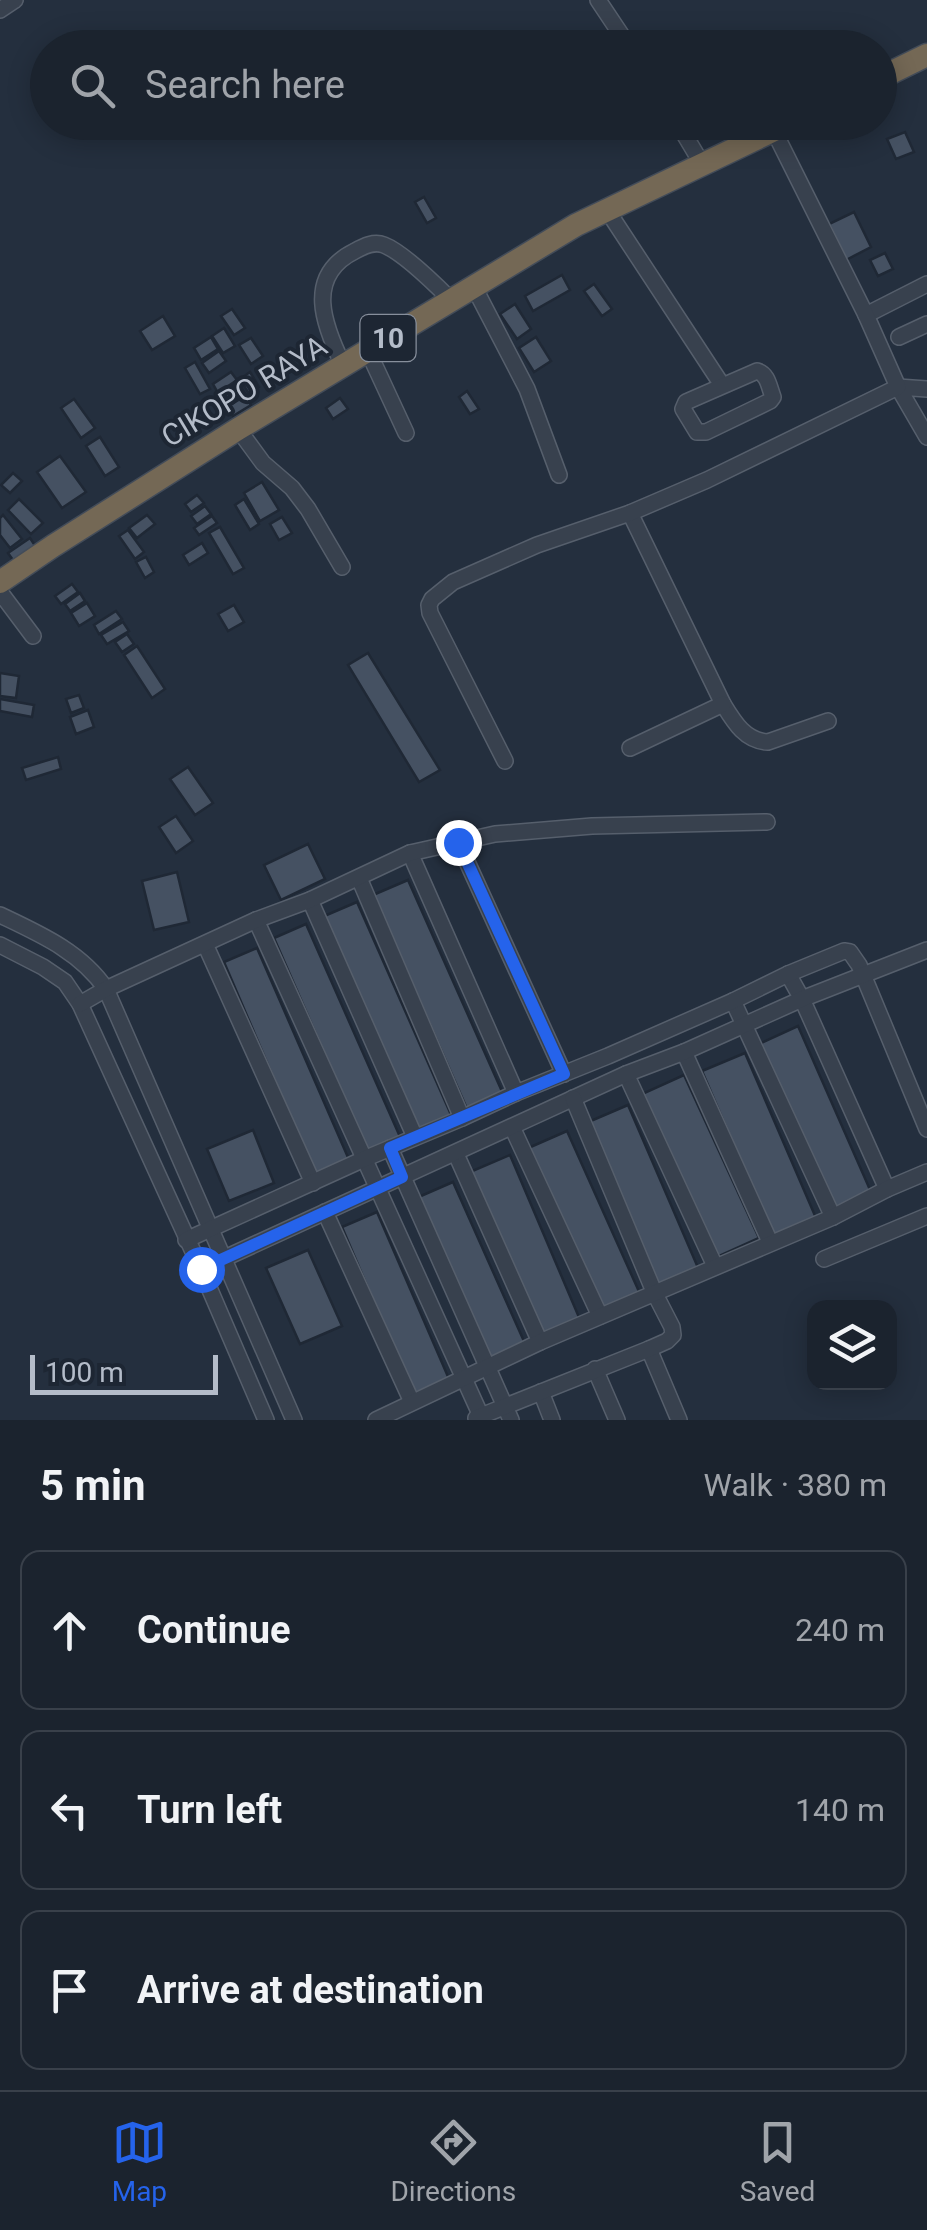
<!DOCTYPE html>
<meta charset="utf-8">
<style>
body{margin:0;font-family:Roboto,sans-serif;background:#242b36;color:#f1f3f6}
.controls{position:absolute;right:30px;bottom:30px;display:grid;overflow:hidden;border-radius:20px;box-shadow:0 5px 25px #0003}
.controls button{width:90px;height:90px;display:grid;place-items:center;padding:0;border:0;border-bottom:2px solid #39404a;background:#1b232e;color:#f1f3f6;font:50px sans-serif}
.scale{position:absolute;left:30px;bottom:25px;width:188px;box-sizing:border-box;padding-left:10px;border:5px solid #b4bcc9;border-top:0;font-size:28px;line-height:35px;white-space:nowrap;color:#b4bcc9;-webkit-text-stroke:8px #1d2633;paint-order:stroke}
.stop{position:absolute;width:30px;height:30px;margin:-22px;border:8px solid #2563eb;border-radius:50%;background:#fff}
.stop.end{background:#2563eb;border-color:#fff;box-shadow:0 2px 10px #0008}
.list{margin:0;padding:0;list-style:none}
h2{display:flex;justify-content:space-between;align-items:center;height:130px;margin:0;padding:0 40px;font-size:42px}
h2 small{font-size:32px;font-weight:400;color:#a0a4aa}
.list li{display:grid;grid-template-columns:65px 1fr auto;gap:30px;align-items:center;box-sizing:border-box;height:160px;margin:0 20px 20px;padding:0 20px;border:2px solid #39404a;border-radius:20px}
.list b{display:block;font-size:38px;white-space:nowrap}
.list em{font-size:32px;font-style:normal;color:#a0a4aa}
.icon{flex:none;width:55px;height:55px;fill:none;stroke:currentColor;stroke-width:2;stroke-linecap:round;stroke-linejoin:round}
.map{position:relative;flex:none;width:927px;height:1420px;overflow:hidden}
.search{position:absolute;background:#1b232e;box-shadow:0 5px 25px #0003;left:30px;right:30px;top:30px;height:110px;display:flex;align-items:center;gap:25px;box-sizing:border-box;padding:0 35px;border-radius:55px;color:#a0a4aa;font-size:38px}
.sheet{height:670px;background:#1b232e}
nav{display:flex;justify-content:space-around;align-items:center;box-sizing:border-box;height:140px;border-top:2px solid #39404a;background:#1b232e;font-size:28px;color:#a0a4aa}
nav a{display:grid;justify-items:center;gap:5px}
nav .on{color:#2563eb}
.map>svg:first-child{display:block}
</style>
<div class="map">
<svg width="927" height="1420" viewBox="0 0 927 1420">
<rect width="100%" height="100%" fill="#242f3e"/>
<!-- building -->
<g fill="#455162" stroke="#1f2835" stroke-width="2.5">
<polygon points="905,132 914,152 896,159 887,139"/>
<polygon points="424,197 436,218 427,223 415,202"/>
<polygon points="854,212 871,247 846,260 829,224"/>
<polygon points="885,253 893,269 878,276 870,260"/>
<polygon points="562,275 570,290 533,311 525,296"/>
<polygon points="594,284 612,309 602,316 584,291"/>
<polygon points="515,304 531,329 517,339 500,314"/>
<polygon points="232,309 245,328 234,335 221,316"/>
<polygon points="163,316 175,336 152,350 140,331"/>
<polygon points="224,328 235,346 223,353 212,336"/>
<polygon points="211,337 218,349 201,360 194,348"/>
<polygon points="536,337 551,361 534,372 519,348"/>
<polygon points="251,338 263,356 251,364 239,345"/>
<polygon points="219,351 226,361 209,373 202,363"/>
<polygon points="195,362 210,389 200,394 185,368"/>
<polygon points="231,372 237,380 218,393 213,384"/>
<polygon points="250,372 259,387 249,394 240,379"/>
<polygon points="236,383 244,394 226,406 219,395"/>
<polygon points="467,391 479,409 470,414 459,397"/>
<polygon points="245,396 251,405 233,416 227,407"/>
<polygon points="340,398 348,409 333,419 326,408"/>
<polygon points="74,399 95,428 81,438 61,408"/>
<polygon points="100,437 119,467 105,476 86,446"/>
<polygon points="60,456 86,492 62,508 37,472"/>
<polygon points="13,473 22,481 10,493 1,485"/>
<polygon points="262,482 279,510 260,521 244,493"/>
<polygon points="197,495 204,503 191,512 185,504"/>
<polygon points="19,499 43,523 31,534 8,510"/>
<polygon points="244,499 259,524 250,530 235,505"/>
<polygon points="205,506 211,514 197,524 191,516"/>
<polygon points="3,515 22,539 10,548 0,535 0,518"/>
<polygon points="147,515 155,524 137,538 129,528"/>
<polygon points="212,516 217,523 199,535 194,528"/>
<polygon points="282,517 292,533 279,540 270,524"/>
<polygon points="220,527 244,568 233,574 209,533"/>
<polygon points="128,530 144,552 135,559 119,536"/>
<polygon points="30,538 36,547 15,563 8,553"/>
<polygon points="202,543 208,553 189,565 183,555"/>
<polygon points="146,557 154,572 145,578 136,562"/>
<polygon points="72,584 78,592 61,604 55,596"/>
<polygon points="80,593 85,601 70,611 65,604"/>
<polygon points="87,603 95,616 79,626 71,613"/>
<polygon points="234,605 244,622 228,631 218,614"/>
<polygon points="116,611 122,619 99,634 94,625"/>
<polygon points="123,622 129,631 107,644 101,635"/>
<polygon points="127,634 134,644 122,652 115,642"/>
<polygon points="137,646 165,689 152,698 124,655"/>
<polygon points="368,653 440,770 419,782 348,665"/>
<polygon points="0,673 19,676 16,698 0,696"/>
<polygon points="79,695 84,708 71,713 66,699"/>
<polygon points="0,699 34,705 32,717 0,711"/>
<polygon points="88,710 94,727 76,734 70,717"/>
<polygon points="58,757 61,769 26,780 22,768"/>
<polygon points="188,767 213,803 195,815 170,779"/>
<polygon points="176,816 193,841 176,853 159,827"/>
<polygon points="308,844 325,879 281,900 264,865"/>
<polygon points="177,872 189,922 154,930 142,881"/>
<polygon points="408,880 504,1096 468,1111 373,895"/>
<polygon points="357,902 452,1117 417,1132 322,917"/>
<polygon points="306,924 401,1139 368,1153 274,938"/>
<polygon points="257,948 350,1162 316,1177 224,962"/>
<polygon points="798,1026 871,1192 832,1209 759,1044"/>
<polygon points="745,1053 816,1218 773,1236 702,1071"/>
<polygon points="684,1075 759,1238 717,1257 642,1094"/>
<polygon points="628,1105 699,1270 657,1288 586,1123"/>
<polygon points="253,1130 274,1183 229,1201 207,1149"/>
<polygon points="567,1131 641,1296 600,1314 526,1149"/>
<polygon points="510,1155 581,1322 542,1339 470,1172"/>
<polygon points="453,1182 527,1348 489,1365 414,1199"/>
<polygon points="377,1212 449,1379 413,1394 342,1227"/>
<polygon points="308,1250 342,1326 300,1344 266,1268"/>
</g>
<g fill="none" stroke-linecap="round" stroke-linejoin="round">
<!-- minor casing -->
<g stroke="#565f6c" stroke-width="18">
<g id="minor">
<polyline points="598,0 630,48"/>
<polyline points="0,10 15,0"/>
<polyline points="677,122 702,164"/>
<polyline points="607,210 722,385"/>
<polyline points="473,285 527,389 559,475"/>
<polyline points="866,315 927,284"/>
<polyline points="899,337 927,324"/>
<polyline points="368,351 406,433"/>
<path d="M343,365C324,326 304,276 355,251C364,246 374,241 384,245C402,252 436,285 450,299"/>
<path d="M757,371C768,374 769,387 773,397L770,401L706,432H697L683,409L686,402Z"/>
<polyline points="927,389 898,387 927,437"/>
<polyline points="238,429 263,463 292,488 308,509 342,567"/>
<path d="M630,513L723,704C734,722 745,741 768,742L828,721"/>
<polyline points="0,592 33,636"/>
<polyline points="630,748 723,704"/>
<polyline points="505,761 430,613 429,605 432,599 453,582 537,545 630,513 707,480 898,387 866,315 774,131"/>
<polyline points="458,842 564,1074"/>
<polyline points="410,853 516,1093"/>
<polyline points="359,878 462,1118"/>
<polyline points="310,900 415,1137"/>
<path d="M0,915C40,934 81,952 106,989L294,1420"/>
<polyline points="256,920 481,1416"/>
<polyline points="205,944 313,1183"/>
<polyline points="0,945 43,967 65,982 80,1004 201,1269 266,1420"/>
<polyline points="788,974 802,999 887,1189"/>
<polyline points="733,1001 833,1217"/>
<polyline points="80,1004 106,989 256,920 310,900 410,853 495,834 592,826 767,822"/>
<polyline points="684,1052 770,1242"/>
<polyline points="626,1074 715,1266"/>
<polyline points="512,1127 600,1316"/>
<polyline points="390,1148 511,1420"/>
<polyline points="456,1154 540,1342"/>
<polyline points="325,1212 412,1402"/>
<polyline points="186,1240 364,1159 462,1118 516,1093 608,1056 733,1001 788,974 844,951 850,952 859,965 927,1129"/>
<polyline points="824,1259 927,1216"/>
<polyline points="201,1269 626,1074 684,1052 802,999 927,950"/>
<polyline points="649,1349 679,1420"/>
<polyline points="595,1369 617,1420"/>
<polyline points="541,1392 552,1420"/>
<polyline points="476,1418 649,1349 667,1341 673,1335 672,1327 655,1294 573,1098"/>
<polyline points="376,1420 540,1342 833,1217 887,1189 927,1172"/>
</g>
</g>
<!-- highway casing -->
<g stroke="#434c59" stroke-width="25">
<g id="highway">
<polyline points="880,78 927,55"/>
<polyline points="0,582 53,546 238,429 576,225 791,122"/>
</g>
</g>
<!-- minor -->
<use href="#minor" stroke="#38414e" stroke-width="15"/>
<!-- highway -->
<use href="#highway" stroke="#746855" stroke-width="22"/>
</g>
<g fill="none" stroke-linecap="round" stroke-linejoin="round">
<!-- route -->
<polyline stroke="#2563eb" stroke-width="12" points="201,1269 402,1177 390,1148 564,1074 458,842"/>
</g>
<g text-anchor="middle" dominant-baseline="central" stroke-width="8" stroke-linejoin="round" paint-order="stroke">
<!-- shield labels -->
<rect fill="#1d2633" stroke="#878f9c" stroke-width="2.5" x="360.5" y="315" width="55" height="46" rx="8"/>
<g font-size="28" font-weight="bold" fill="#b4bcc9">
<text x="388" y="338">10</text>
</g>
<!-- street labels -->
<g font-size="30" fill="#b4bcc9" stroke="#1d2633">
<text transform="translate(244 391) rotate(-31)">CIKOPO RAYA</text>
</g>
</g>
</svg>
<div class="controls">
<button><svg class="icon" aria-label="layers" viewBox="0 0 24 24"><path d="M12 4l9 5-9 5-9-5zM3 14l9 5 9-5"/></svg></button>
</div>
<div class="scale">100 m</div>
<div class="stop" style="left:201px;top:1269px"></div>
<div class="stop end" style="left:458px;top:842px"></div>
<div class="search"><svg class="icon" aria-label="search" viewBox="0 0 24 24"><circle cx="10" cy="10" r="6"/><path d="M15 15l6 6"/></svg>Search here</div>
</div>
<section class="sheet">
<h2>5 min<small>Walk · 380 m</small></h2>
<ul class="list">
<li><svg class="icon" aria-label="ahead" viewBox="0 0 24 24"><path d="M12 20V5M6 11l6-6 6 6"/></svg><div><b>Continue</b></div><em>240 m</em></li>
<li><svg class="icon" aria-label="left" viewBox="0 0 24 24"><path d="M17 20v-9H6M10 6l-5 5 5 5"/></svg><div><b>Turn left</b></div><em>140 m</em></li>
<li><svg class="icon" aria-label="arrive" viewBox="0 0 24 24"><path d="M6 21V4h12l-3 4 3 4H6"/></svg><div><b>Arrive at destination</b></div></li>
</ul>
</section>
<nav>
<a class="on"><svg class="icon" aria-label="map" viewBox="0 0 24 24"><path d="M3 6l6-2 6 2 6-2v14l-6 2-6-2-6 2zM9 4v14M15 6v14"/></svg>Map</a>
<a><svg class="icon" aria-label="directions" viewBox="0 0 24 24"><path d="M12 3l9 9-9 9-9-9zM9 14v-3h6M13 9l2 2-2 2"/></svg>Directions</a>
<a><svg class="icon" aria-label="saved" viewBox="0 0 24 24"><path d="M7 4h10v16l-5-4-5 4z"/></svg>Saved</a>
</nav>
